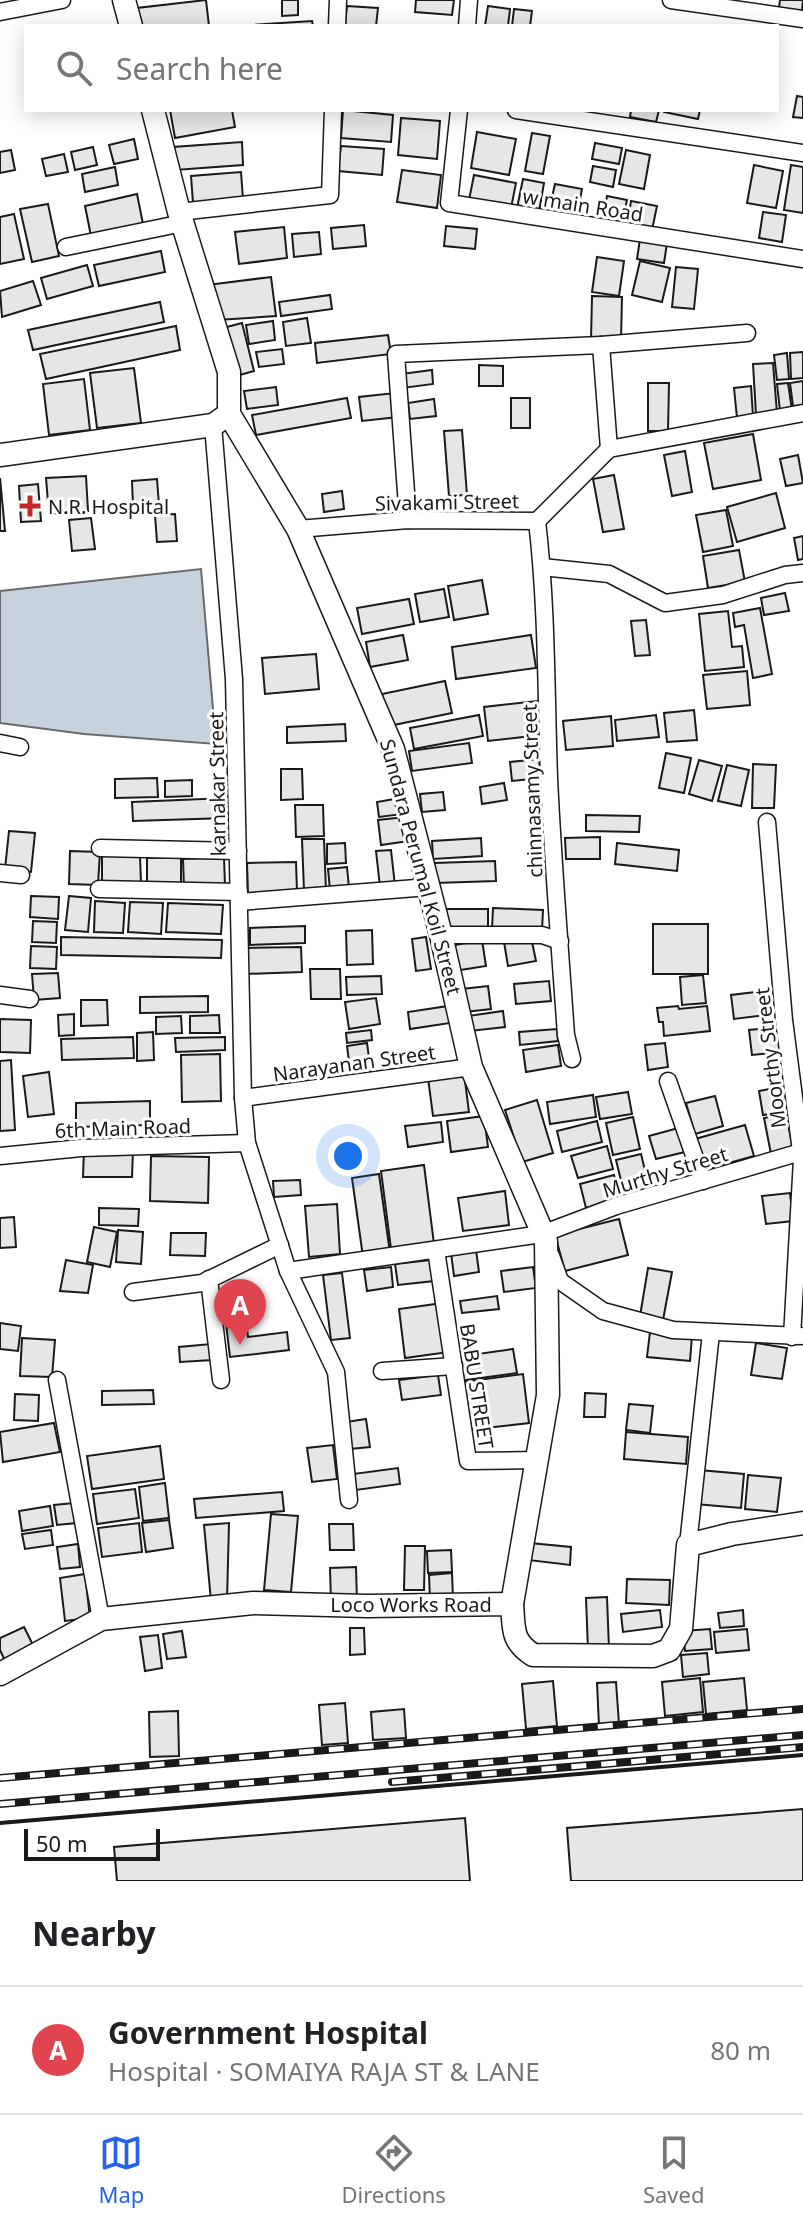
<!DOCTYPE html>
<meta charset="utf-8">
<style>
body{margin:0;font-family:"Noto Sans",sans-serif;background:#f2f2f2;color:#202124}
.scale{position:absolute;left:24px;bottom:20px;width:136px;box-sizing:border-box;padding-left:8px;border:4px solid #1a1a1a;border-top:0;font-size:22px;line-height:28px;white-space:nowrap;color:#1a1a1a;-webkit-text-stroke:6px #fff;paint-order:stroke}
.you{position:absolute;left:348px;top:1156px;width:28px;height:28px;margin:-20px;border:6px solid #fff;border-radius:50%;background:#1a73e8;box-shadow:0 0 0 12px #1a73e833}
.badge{display:grid;place-items:center;width:52px;height:52px;border-radius:50%;background:#2563eb;color:#fff;font-size:26px;font-weight:700}
.pin{position:absolute;translate:-50% -66px;filter:drop-shadow(0 2px 4px #0008)}
.pin::after{content:'';position:absolute;top:42px;width:28px;height:24px;background:inherit;clip-path:polygon(0 0,100% 0,50% 100%)}
.list{margin:0;padding:0;list-style:none}
h2{display:flex;justify-content:space-between;align-items:center;height:104px;margin:0;padding:0 32px;font-size:34px}
h2 small{font-size:26px;font-weight:400;color:#757577}
.list li{display:grid;grid-template-columns:52px 1fr auto;gap:24px;align-items:center;box-sizing:border-box;height:128px;padding:0 32px;border-top:2px solid #e0e0e0}
.list b{display:block;font-size:30px;white-space:nowrap}
.list p{margin:0;font-size:26px;white-space:nowrap;color:#757577}
.list em{font-size:26px;font-style:normal;color:#757577}
.icon{flex:none;width:44px;height:44px;fill:none;stroke:currentColor;stroke-width:2;stroke-linecap:round;stroke-linejoin:round}
.map{position:relative;flex:none;width:803px;height:1881px;overflow:hidden}
.search{position:absolute;background:#fff;box-shadow:0 4px 20px #0003;left:24px;right:24px;top:24px;height:88px;display:flex;align-items:center;gap:20px;box-sizing:border-box;padding:0 28px;border-radius:0px;color:#757577;font-size:30px}
.sheet{height:232px;background:#fff}
nav{display:flex;justify-content:space-around;align-items:center;box-sizing:border-box;height:112px;border-top:2px solid #e0e0e0;background:#fff;font-size:22px;color:#757577}
nav a{display:grid;justify-items:center;gap:4px}
nav .on{color:#2563eb}
.map>svg:first-child{display:block}
</style>
<div class="map">
<svg width="803" height="1881" viewBox="0 0 803 1881">
<rect width="100%" height="100%" fill="#fff"/>
<!-- water -->
<polygon fill="#c6d2dc" stroke="#6a6a6a" stroke-width="2" points="201,569 216,744 84,734 0,723 0,591"/>
<!-- building -->
<g fill="#e6e6e6" stroke="#1a1a1a" stroke-width="2">
<polygon points="206,0 209,26 139,26 137,8"/>
<polygon points="282,0 298,0 298,15 282,16"/>
<polygon points="416,0 454,0 452,15 415,12"/>
<polygon points="780,0 803,0 802,11 779,8"/>
<polygon points="347,6 378,8 376,26 345,25"/>
<polygon points="488,6 510,9 508,26 485,26"/>
<polygon points="514,9 532,11 530,26 512,26"/>
<polygon points="312,21 313,26 253,26 252,25"/>
<polygon points="797,96 803,97 803,118 793,117"/>
<polygon points="170,110 232,110 235,127 175,138"/>
<polygon points="343,110 393,115 391,142 341,138"/>
<polygon points="631,110 659,110 656,122 630,117"/>
<polygon points="664,110 700,110 698,119 664,112"/>
<polygon points="401,118 440,121 437,159 398,155"/>
<polygon points="477,132 516,139 509,175 471,168"/>
<polygon points="532,133 550,136 543,174 525,171"/>
<polygon points="134,139 138,159 114,164 109,145"/>
<polygon points="242,142 243,165 175,170 173,147"/>
<polygon points="595,143 622,148 619,164 592,159"/>
<polygon points="341,146 384,149 382,175 338,171"/>
<polygon points="93,147 97,165 75,170 71,152"/>
<polygon points="11,150 15,170 0,173 0,152"/>
<polygon points="626,150 650,155 644,189 619,184"/>
<polygon points="64,154 68,172 46,176 42,159"/>
<polygon points="754,165 783,171 776,208 747,203"/>
<polygon points="791,165 803,167 803,213 784,210"/>
<polygon points="593,166 616,170 613,187 590,182"/>
<polygon points="115,167 118,185 85,192 82,174"/>
<polygon points="402,170 441,175 437,208 397,202"/>
<polygon points="241,172 243,199 193,203 191,176"/>
<polygon points="474,175 516,183 511,208 469,200"/>
<polygon points="523,179 544,183 539,212 517,208"/>
<polygon points="555,184 582,189 576,220 548,215"/>
<polygon points="137,194 144,229 92,241 85,206"/>
<polygon points="607,196 627,200 621,227 602,223"/>
<polygon points="631,201 657,206 652,230 627,226"/>
<polygon points="48,204 59,256 32,262 20,209"/>
<polygon points="763,212 786,215 782,242 759,238"/>
<polygon points="14,214 24,259 0,264 0,217"/>
<polygon points="364,225 366,246 333,249 331,228"/>
<polygon points="446,226 477,229 475,249 444,246"/>
<polygon points="284,227 287,258 239,264 235,232"/>
<polygon points="319,232 321,254 294,257 292,234"/>
<polygon points="640,239 667,243 664,263 637,259"/>
<polygon points="161,251 165,272 99,286 94,265"/>
<polygon points="597,257 624,261 619,296 592,292"/>
<polygon points="640,261 670,268 662,302 632,295"/>
<polygon points="87,265 93,286 47,299 41,278"/>
<polygon points="676,267 698,269 694,309 672,307"/>
<polygon points="271,277 276,316 218,320 207,285"/>
<polygon points="33,281 41,305 2,317 0,291"/>
<polygon points="330,295 332,309 281,316 279,302"/>
<polygon points="592,296 622,297 621,341 591,340"/>
<polygon points="160,302 164,322 33,350 28,330"/>
<polygon points="307,318 311,343 286,346 283,322"/>
<polygon points="273,321 275,340 249,344 246,325"/>
<polygon points="242,323 254,371 236,376 223,328"/>
<polygon points="176,326 180,350 46,379 40,354"/>
<polygon points="388,335 391,354 317,363 315,343"/>
<polygon points="282,349 284,364 259,367 256,352"/>
<polygon points="803,352 803,378 791,379 790,353"/>
<polygon points="787,353 789,379 777,380 774,355"/>
<polygon points="773,363 777,413 756,415 753,364"/>
<polygon points="479,365 503,366 503,386 479,386"/>
<polygon points="134,368 141,423 97,428 90,373"/>
<polygon points="432,370 433,384 403,388 401,374"/>
<polygon points="84,379 90,430 49,435 43,384"/>
<polygon points="803,381 803,405 793,406 790,383"/>
<polygon points="648,383 669,383 668,431 648,431"/>
<polygon points="788,383 792,410 780,411 777,384"/>
<polygon points="751,386 753,416 737,418 734,388"/>
<polygon points="276,387 278,405 247,409 244,391"/>
<polygon points="395,393 398,417 362,421 359,397"/>
<polygon points="347,398 351,418 256,435 252,415"/>
<rect x="511" y="398" width="19" height="30"/>
<polygon points="434,399 436,416 410,419 408,403"/>
<polygon points="462,430 467,495 449,496 444,431"/>
<polygon points="753,434 761,480 713,489 704,443"/>
<polygon points="685,451 692,492 672,496 664,455"/>
<polygon points="798,455 803,483 786,486 780,459"/>
<polygon points="614,475 624,529 603,532 593,479"/>
<polygon points="86,476 88,511 49,514 46,478"/>
<polygon points="0,478 5,531 0,531"/>
<polygon points="157,479 159,505 133,506 132,481"/>
<polygon points="38,484 41,521 21,522 19,486"/>
<polygon points="342,491 344,509 324,512 322,494"/>
<polygon points="776,493 785,528 737,542 727,507"/>
<polygon points="726,510 733,546 703,552 696,515"/>
<polygon points="175,514 177,541 157,542 155,515"/>
<polygon points="91,518 95,549 72,551 69,520"/>
<polygon points="803,536 803,559 798,560 794,538"/>
<polygon points="739,550 745,582 708,588 703,556"/>
<polygon points="482,580 488,614 454,620 448,586"/>
<polygon points="444,589 449,617 420,622 415,594"/>
<polygon points="785,593 789,611 764,615 761,598"/>
<polygon points="409,599 414,624 362,634 357,608"/>
<polygon points="760,608 772,674 753,678 744,625 735,627 733,613"/>
<polygon points="728,611 732,647 742,646 744,667 705,671 699,614"/>
<polygon points="646,620 650,655 635,656 631,621"/>
<polygon points="403,635 408,660 370,667 366,642"/>
<polygon points="531,635 536,668 456,679 452,647"/>
<polygon points="316,654 319,689 265,694 262,658"/>
<polygon points="747,671 750,705 707,709 703,675"/>
<polygon points="445,681 452,713 389,726 382,694"/>
<polygon points="537,701 540,735 488,741 484,707"/>
<polygon points="694,710 697,740 667,742 664,713"/>
<polygon points="479,715 483,736 414,749 410,728"/>
<polygon points="656,715 659,737 617,741 615,720"/>
<polygon points="611,716 613,746 566,750 563,721"/>
<polygon points="345,724 346,741 287,743 287,727"/>
<polygon points="469,743 472,763 412,771 409,751"/>
<polygon points="666,753 691,758 684,793 659,788"/>
<polygon points="539,759 541,778 512,781 510,762"/>
<polygon points="699,760 722,766 712,801 689,794"/>
<polygon points="753,764 776,765 774,808 752,808"/>
<polygon points="727,765 749,770 741,806 718,801"/>
<polygon points="281,769 302,769 303,799 281,800"/>
<polygon points="157,778 158,797 115,798 115,779"/>
<polygon points="192,780 192,796 165,797 165,781"/>
<polygon points="504,783 507,800 482,804 480,787"/>
<polygon points="443,792 445,810 422,812 420,794"/>
<polygon points="227,798 227,818 133,821 132,802"/>
<polygon points="400,798 403,814 379,817 377,802"/>
<polygon points="295,805 323,805 324,836 296,837"/>
<polygon points="586,815 640,816 639,832 586,831"/>
<polygon points="405,817 409,841 381,845 378,820"/>
<polygon points="9,831 35,833 31,872 5,869"/>
<polygon points="600,837 600,859 566,859 565,838"/>
<polygon points="481,838 482,856 433,859 432,841"/>
<polygon points="302,839 324,839 326,891 304,891"/>
<polygon points="345,843 346,863 327,864 327,844"/>
<polygon points="617,843 679,850 677,871 615,864"/>
<polygon points="391,850 395,886 380,887 376,851"/>
<polygon points="70,851 100,852 98,885 69,884"/>
<polygon points="102,855 140,855 141,884 102,884"/>
<polygon points="181,857 181,884 147,884 147,858"/>
<polygon points="224,857 225,886 184,888 183,859"/>
<polygon points="495,861 496,881 435,883 434,863"/>
<polygon points="296,862 297,891 248,893 247,863"/>
<polygon points="347,867 349,888 330,890 328,869"/>
<polygon points="31,896 59,897 58,919 30,917"/>
<polygon points="69,896 91,898 88,932 65,930"/>
<polygon points="95,901 125,903 123,933 94,932"/>
<polygon points="130,902 163,903 161,934 128,932"/>
<polygon points="168,903 223,905 221,934 166,932"/>
<polygon points="493,908 543,910 542,931 492,929"/>
<polygon points="444,909 488,909 488,930 445,930"/>
<polygon points="33,921 57,922 56,943 32,942"/>
<rect x="653" y="924" width="55" height="50"/>
<polygon points="305,926 305,943 250,945 250,928"/>
<polygon points="372,930 373,964 347,965 346,931"/>
<polygon points="61,937 222,940 221,958 61,955"/>
<polygon points="426,937 431,969 416,971 412,939"/>
<polygon points="531,937 536,961 508,966 504,942"/>
<polygon points="482,940 486,966 454,971 450,946"/>
<polygon points="31,946 57,947 56,969 30,968"/>
<polygon points="301,947 302,972 245,974 245,948"/>
<polygon points="310,969 340,969 341,999 311,999"/>
<polygon points="58,973 60,998 34,1000 32,974"/>
<polygon points="703,975 706,1003 682,1005 680,977"/>
<polygon points="381,976 382,994 347,995 346,977"/>
<polygon points="549,981 551,1001 516,1004 514,984"/>
<polygon points="488,986 491,1009 465,1012 462,989"/>
<polygon points="765,991 767,1015 734,1019 731,995"/>
<polygon points="208,996 208,1012 140,1013 140,997"/>
<polygon points="376,998 380,1024 349,1029 345,1002"/>
<polygon points="81,1000 107,1000 108,1025 81,1026"/>
<polygon points="448,1006 450,1023 410,1029 408,1012"/>
<polygon points="678,1006 679,1009 707,1006 710,1031 664,1036 663,1022 659,1022 657,1008"/>
<polygon points="503,1011 505,1027 470,1031 468,1016"/>
<polygon points="74,1014 74,1035 59,1036 58,1015"/>
<polygon points="219,1015 220,1033 190,1033 190,1016"/>
<polygon points="181,1016 182,1033 156,1034 156,1017"/>
<polygon points="0,1019 31,1020 30,1053 0,1052"/>
<polygon points="778,1027 781,1052 752,1055 749,1030"/>
<polygon points="557,1029 558,1041 520,1045 519,1032"/>
<polygon points="371,1030 372,1040 347,1043 346,1033"/>
<polygon points="153,1032 154,1060 137,1061 137,1033"/>
<polygon points="133,1037 134,1058 62,1060 61,1039"/>
<polygon points="225,1037 225,1050 176,1052 175,1038"/>
<polygon points="367,1043 371,1073 351,1076 347,1046"/>
<polygon points="665,1043 668,1067 648,1070 645,1045"/>
<polygon points="558,1045 561,1066 526,1072 523,1050"/>
<polygon points="220,1054 221,1101 182,1102 181,1055"/>
<polygon points="11,1060 15,1130 0,1131 0,1061"/>
<polygon points="49,1072 54,1114 28,1117 23,1076"/>
<polygon points="464,1073 469,1112 433,1116 428,1078"/>
<polygon points="784,1086 788,1111 763,1115 759,1091"/>
<polygon points="628,1092 632,1114 600,1119 596,1097"/>
<polygon points="593,1095 596,1117 550,1124 547,1102"/>
<polygon points="715,1096 723,1126 695,1134 686,1103"/>
<polygon points="537,1100 553,1153 522,1162 505,1110"/>
<polygon points="150,1101 150,1125 76,1127 76,1103"/>
<polygon points="786,1114 793,1149 771,1154 764,1118"/>
<polygon points="484,1116 488,1147 451,1152 447,1121"/>
<polygon points="633,1117 640,1149 613,1155 606,1123"/>
<polygon points="597,1121 602,1142 562,1152 557,1131"/>
<polygon points="441,1122 443,1142 408,1147 405,1126"/>
<polygon points="745,1125 754,1156 704,1170 695,1139"/>
<polygon points="682,1127 689,1151 656,1159 649,1136"/>
<polygon points="607,1146 613,1169 578,1178 571,1156"/>
<polygon points="84,1150 133,1150 132,1177 83,1177"/>
<polygon points="641,1154 650,1191 625,1197 616,1160"/>
<polygon points="151,1156 209,1157 208,1203 150,1201"/>
<polygon points="424,1165 434,1244 391,1249 381,1171"/>
<polygon points="379,1174 390,1253 363,1257 352,1178"/>
<polygon points="614,1175 621,1199 586,1208 580,1184"/>
<polygon points="300,1180 301,1195 274,1197 273,1181"/>
<polygon points="505,1191 509,1225 463,1231 458,1198"/>
<polygon points="790,1193 793,1221 766,1224 762,1196"/>
<polygon points="337,1204 340,1254 309,1257 305,1206"/>
<polygon points="99,1208 139,1209 138,1226 99,1225"/>
<polygon points="14,1217 16,1247 0,1248 0,1218"/>
<polygon points="619,1219 628,1255 565,1271 555,1235"/>
<polygon points="94,1227 117,1232 110,1267 87,1262"/>
<polygon points="118,1230 143,1232 141,1264 116,1262"/>
<polygon points="171,1233 206,1233 205,1256 170,1255"/>
<polygon points="476,1250 479,1272 454,1276 451,1253"/>
<polygon points="66,1260 93,1265 88,1293 60,1291"/>
<polygon points="431,1260 434,1281 398,1285 395,1264"/>
<polygon points="391,1267 393,1287 367,1291 364,1270"/>
<polygon points="533,1267 536,1288 504,1292 501,1271"/>
<polygon points="648,1268 672,1272 663,1320 640,1316"/>
<polygon points="342,1273 350,1338 331,1340 323,1275"/>
<polygon points="497,1296 499,1309 462,1313 460,1301"/>
<polygon points="244,1303 248,1337 287,1332 289,1350 230,1357 224,1306"/>
<polygon points="443,1303 449,1352 405,1358 399,1309"/>
<polygon points="0,1323 21,1326 18,1351 0,1349"/>
<polygon points="650,1332 692,1336 690,1361 647,1357"/>
<polygon points="22,1338 55,1340 52,1377 20,1376"/>
<polygon points="756,1343 787,1348 782,1379 751,1375"/>
<polygon points="211,1344 213,1360 180,1362 179,1347"/>
<polygon points="513,1349 517,1373 459,1381 456,1357"/>
<polygon points="523,1374 529,1423 469,1430 463,1382"/>
<polygon points="438,1375 441,1395 402,1400 399,1380"/>
<polygon points="153,1390 154,1404 102,1405 102,1391"/>
<polygon points="585,1393 606,1394 605,1417 584,1417"/>
<polygon points="15,1394 39,1395 38,1421 14,1420"/>
<polygon points="629,1404 653,1406 650,1433 626,1430"/>
<polygon points="366,1419 370,1447 350,1449 346,1422"/>
<polygon points="54,1423 60,1452 3,1462 0,1432"/>
<polygon points="626,1432 688,1437 686,1464 624,1459"/>
<polygon points="333,1445 337,1479 312,1482 307,1448"/>
<polygon points="160,1446 164,1479 92,1489 87,1456"/>
<polygon points="398,1468 400,1484 356,1490 353,1474"/>
<polygon points="699,1470 744,1474 741,1508 695,1504"/>
<polygon points="748,1475 781,1478 777,1512 745,1509"/>
<polygon points="165,1483 169,1518 143,1521 139,1487"/>
<polygon points="135,1489 139,1518 97,1524 93,1494"/>
<polygon points="282,1492 284,1511 196,1518 194,1499"/>
<polygon points="74,1503 76,1523 57,1525 54,1505"/>
<polygon points="50,1506 53,1526 22,1531 19,1511"/>
<polygon points="271,1514 298,1516 291,1592 264,1590"/>
<polygon points="169,1520 173,1548 146,1552 142,1523"/>
<polygon points="139,1523 142,1552 102,1557 98,1528"/>
<polygon points="229,1523 227,1601 211,1601 204,1525"/>
<polygon points="329,1524 353,1524 354,1550 330,1550"/>
<polygon points="51,1530 53,1545 25,1549 22,1534"/>
<polygon points="530,1543 571,1547 570,1565 528,1560"/>
<polygon points="78,1544 80,1567 60,1569 57,1547"/>
<polygon points="405,1546 425,1546 424,1590 404,1590"/>
<polygon points="451,1550 452,1572 428,1573 427,1551"/>
<polygon points="356,1567 357,1602 331,1603 330,1568"/>
<polygon points="452,1573 453,1599 430,1601 429,1575"/>
<polygon points="85,1574 90,1618 65,1621 60,1578"/>
<polygon points="627,1579 670,1580 669,1605 626,1603"/>
<polygon points="607,1597 609,1649 588,1650 586,1598"/>
<polygon points="660,1610 662,1627 623,1632 621,1614"/>
<polygon points="743,1610 744,1626 720,1628 718,1613"/>
<polygon points="24,1627 35,1649 6,1663 0,1650 0,1638"/>
<polygon points="350,1628 364,1628 365,1654 350,1655"/>
<polygon points="710,1629 712,1649 685,1651 683,1631"/>
<polygon points="747,1629 749,1650 716,1653 714,1632"/>
<polygon points="182,1631 186,1657 167,1659 163,1634"/>
<polygon points="158,1635 162,1668 145,1671 140,1637"/>
<polygon points="707,1653 709,1674 683,1677 681,1655"/>
<polygon points="700,1678 703,1712 665,1716 662,1682"/>
<polygon points="744,1678 747,1710 706,1714 703,1682"/>
<polygon points="553,1681 557,1726 526,1729 522,1684"/>
<polygon points="616,1682 619,1724 599,1726 597,1683"/>
<polygon points="345,1703 348,1743 322,1745 319,1705"/>
<polygon points="404,1709 406,1738 373,1740 371,1712"/>
<polygon points="178,1711 179,1756 150,1757 149,1712"/>
<polygon points="803,1809 803,1881 571,1881 567,1828"/>
<polygon points="465,1818 470,1881 117,1881 114,1847"/>
</g>
<g fill="none" stroke-linecap="round" stroke-linejoin="round">
<!-- street casing -->
<g stroke="#1a1a1a" stroke-width="19">
<g id="street">
<polyline points="671,0 803,19"/>
<polyline points="0,12 62,0"/>
<polyline points="337,26 338,0"/>
<polyline points="467,26 469,0"/>
<polyline points="459,110 449,203 803,259"/>
<polyline points="516,110 803,153"/>
<polyline points="179,212 330,195 333,110"/>
<polyline points="66,247 183,223"/>
<polyline points="601,345 747,333"/>
<polyline points="213,425 234,679 243,1098 247,1143 288,1271 542,1234 616,1206 801,1152"/>
<polyline points="408,520 396,354 601,345 609,449"/>
<path d="M537,521C547,606 546,692 549,778C553,863 560,949 566,1035L572,1059"/>
<polyline points="298,529 408,520 537,521 609,449 803,413"/>
<polyline points="542,567 609,574 665,603 723,595 785,575 803,573"/>
<polyline points="0,743 20,747"/>
<polyline points="767,822 784,1020 802,1159 792,1337"/>
<polyline points="100,848 238,851"/>
<polyline points="0,873 21,875"/>
<polyline points="99,889 239,892"/>
<polyline points="239,902 429,887"/>
<polyline points="441,935 542,935 560,941"/>
<polyline points="0,995 30,999"/>
<polyline points="668,1081 703,1181"/>
<polyline points="243,1098 471,1067"/>
<polyline points="0,1156 81,1148 247,1143"/>
<polyline points="436,1250 468,1461 536,1460"/>
<polyline points="551,1256 560,1281 603,1311 673,1330 801,1336"/>
<polyline points="288,1271 336,1372 349,1500"/>
<polyline points="209,1279 221,1380"/>
<polyline points="133,1292 202,1283 280,1245"/>
<polyline points="382,1371 454,1366"/>
<polyline points="57,1380 101,1619"/>
<polyline points="688,1545 711,1333"/>
</g>
</g>
<!-- secondary casing -->
<g stroke="#1a1a1a" stroke-width="25">
<g id="secondary">
<polyline points="124,0 131,26"/>
<polyline points="153,110 179,212 229,372 229,414 298,529 393,749 441,935 471,1067 546,1241 548,1395 512,1604"/>
<polyline points="0,455 213,425 229,414"/>
<path d="M0,1674L101,1619L253,1603L367,1606L512,1604C514,1628 511,1641 533,1655L653,1656L669,1650L681,1629L688,1545L732,1534L803,1523"/>
</g>
</g>
<!-- street -->
<use href="#street" stroke="#fff" stroke-width="16"/>
<!-- secondary -->
<use href="#secondary" stroke="#fff" stroke-width="22"/>
<!-- rail casing -->
<g stroke="#1a1a1a" stroke-width="8">
<g id="rail">
<polyline points="0,1778 803,1709"/>
<polyline points="392,1782 803,1747"/>
<polyline points="0,1804 803,1735"/>
</g>
</g>
<!-- rail -->
<use href="#rail" stroke="#fff" stroke-width="5" stroke-dasharray="15" stroke-linecap="butt"/>
<!-- wall -->
<polyline stroke="#1a1a1a" stroke-width="4" points="0,1823 803,1755"/>
</g>
<!-- markers -->
<path fill="#c62828" stroke="#fff" stroke-width="3" d="M26 494h8v8h8v8h-8v8h-8v-8h-8v-8h8z"/>
<g text-anchor="middle" dominant-baseline="central" stroke-width="6" stroke-linejoin="round" paint-order="stroke">
<!-- street labels -->
<g font-size="20" fill="#1a1a1a" stroke="#fff">
<text transform="translate(583 205) rotate(9)">w main Road</text>
<text transform="translate(447 502) rotate(-1)">Sivakami Street</text>
<text transform="translate(217 784) rotate(-91)">karnakar Street</text>
<text transform="translate(532 791) rotate(-92)">chinnasamy Street</text>
<text transform="translate(421 867) rotate(75)">Sundara Perumal Koil Street</text>
<text transform="translate(770 1058) rotate(-97)">Moorthy Street</text>
<text transform="translate(354 1063) rotate(-8)">Narayanan Street</text>
<text transform="translate(123 1128) rotate(-2)">6th Main Road</text>
<text transform="translate(665 1172) rotate(-17)">Murthy Street</text>
<text transform="translate(477 1386) rotate(81)">BABU STREET</text>
<text x="411" y="1604">Loco Works Road</text>
</g>
<!-- poi labels -->
<g font-size="20" fill="#1a1a1a" stroke="#fff" text-anchor="start">
<text x="48" y="506">N.R. Hospital</text>
</g>
</g>
</svg>
<div class="scale">50 m</div>
<div class="you"></div>
<div class="pin badge" style="left:240px;top:1345px;background:#e0444e">A</div>
<div class="search"><svg class="icon" aria-label="search" viewBox="0 0 24 24"><circle cx="10" cy="10" r="6"/><path d="M15 15l6 6"/></svg>Search here</div>
</div>
<section class="sheet">
<h2>Nearby<small></small></h2>
<ul class="list">
<li><span class="badge" style="background:#e0444e">A</span><div><b>Government Hospital</b><p>Hospital · SOMAIYA RAJA ST &amp; LANE</p></div><em>80 m</em></li>
</ul>
</section>
<nav>
<a class="on"><svg class="icon" aria-label="map" viewBox="0 0 24 24"><path d="M3 6l6-2 6 2 6-2v14l-6 2-6-2-6 2zM9 4v14M15 6v14"/></svg>Map</a>
<a><svg class="icon" aria-label="directions" viewBox="0 0 24 24"><path d="M12 3l9 9-9 9-9-9zM9 14v-3h6M13 9l2 2-2 2"/></svg>Directions</a>
<a><svg class="icon" aria-label="saved" viewBox="0 0 24 24"><path d="M7 4h10v16l-5-4-5 4z"/></svg>Saved</a>
</nav>
